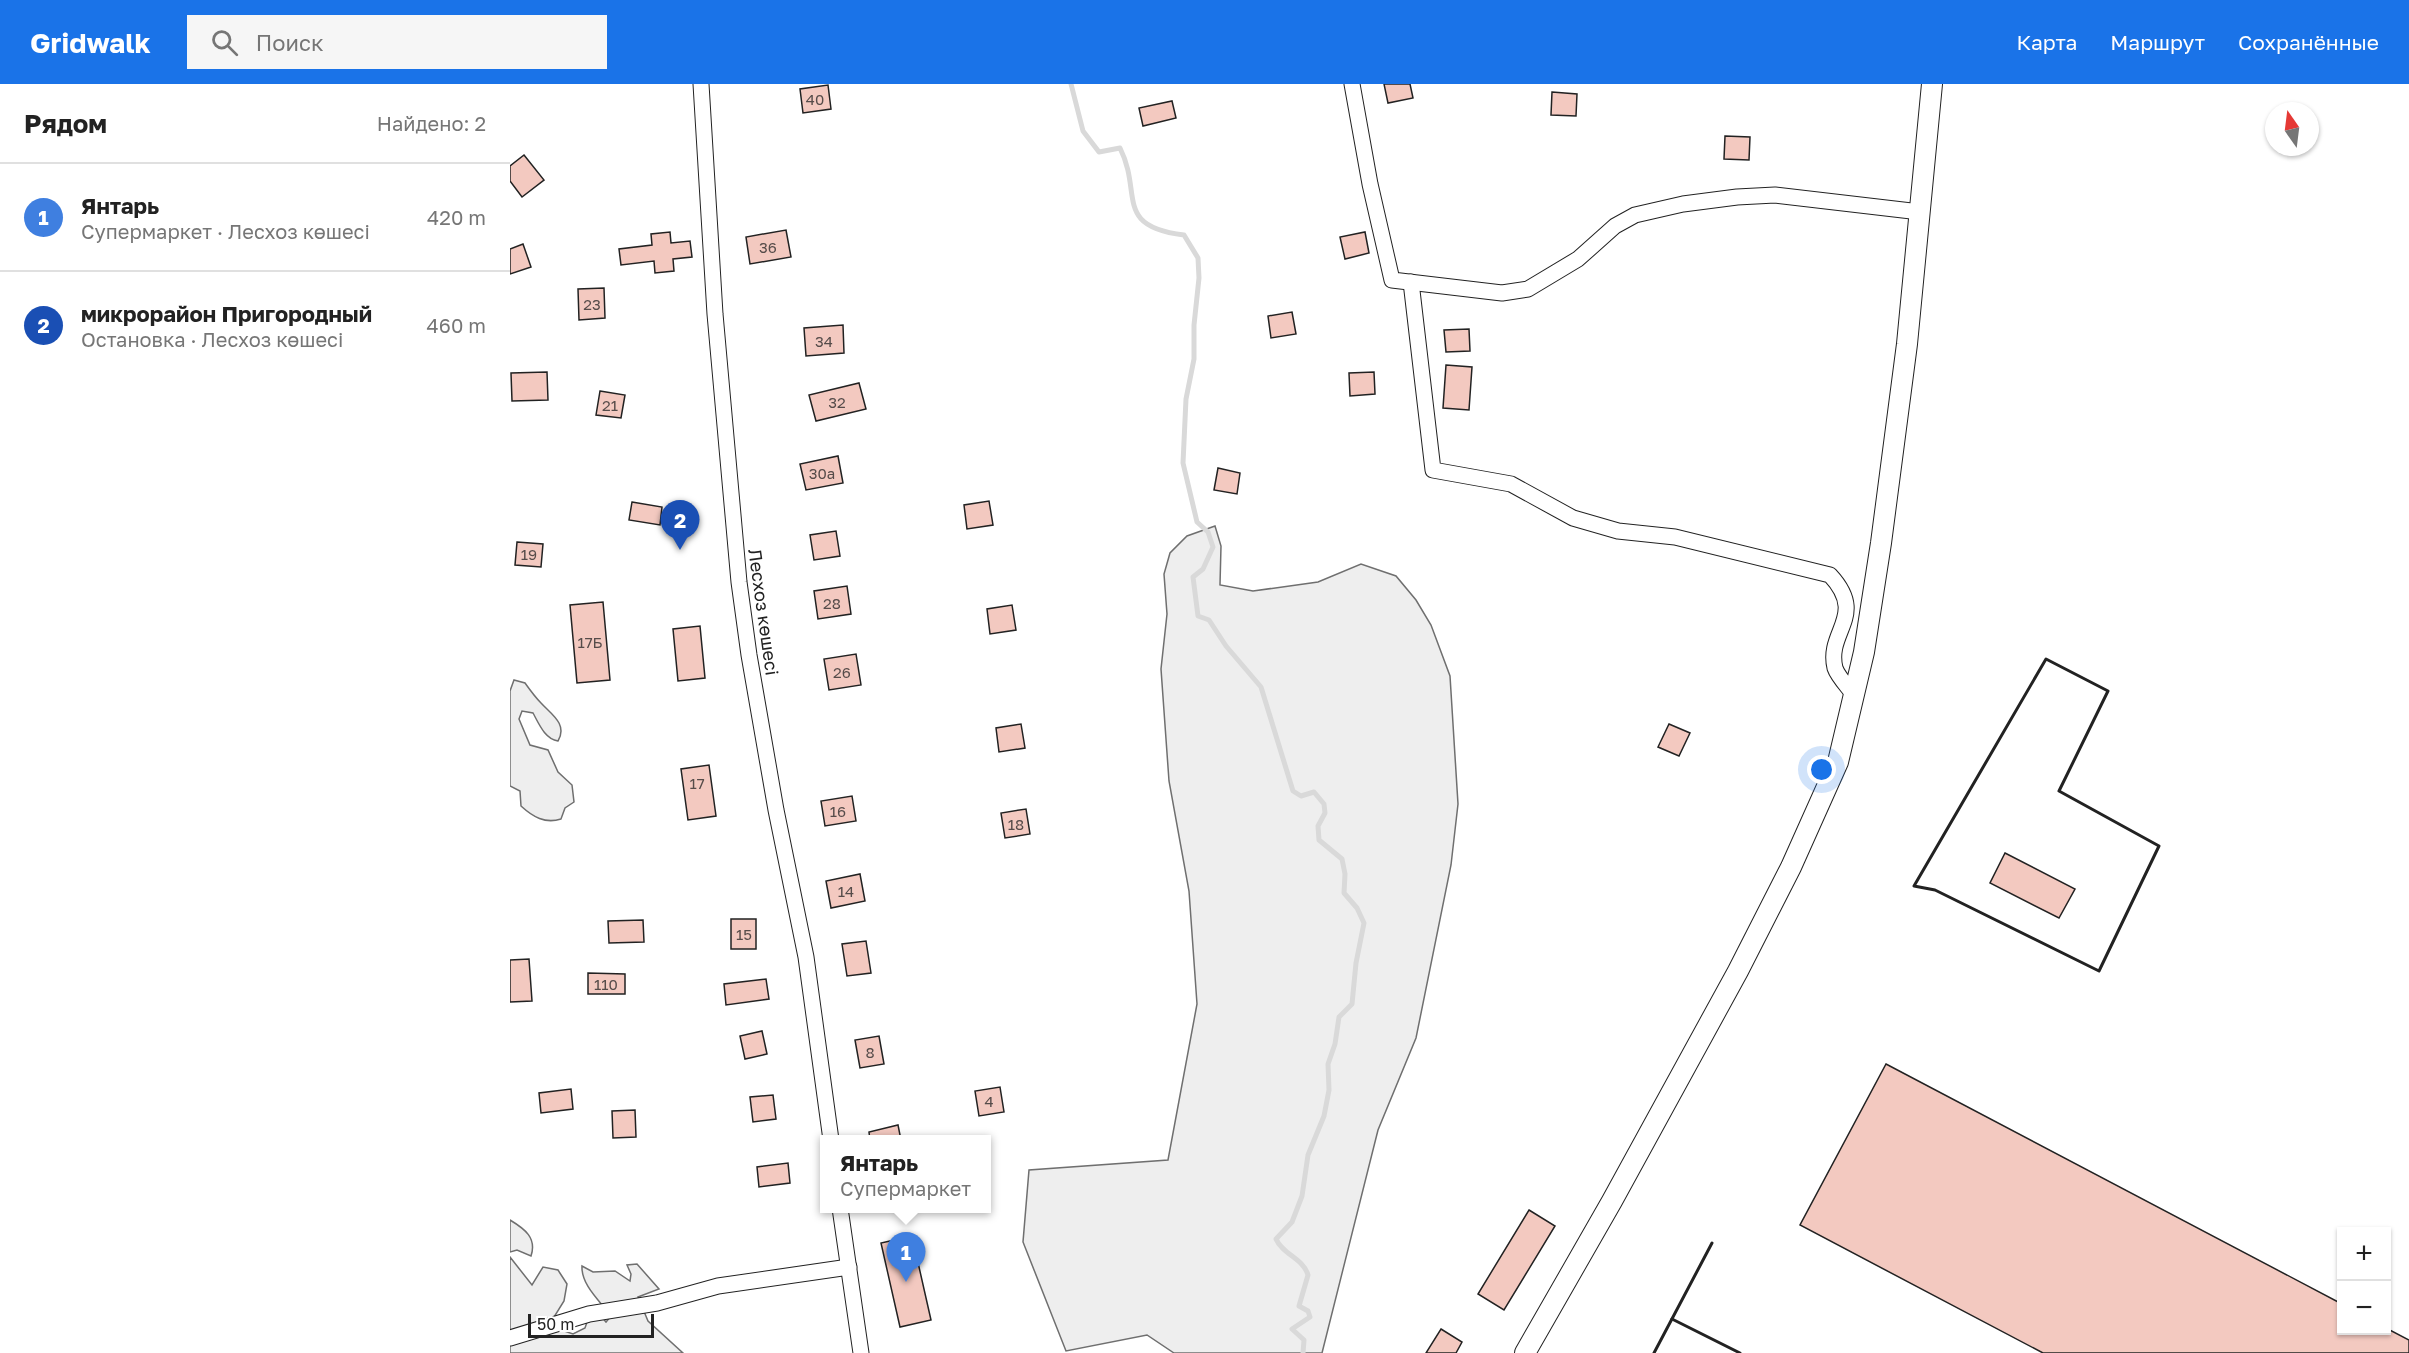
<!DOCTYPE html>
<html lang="ru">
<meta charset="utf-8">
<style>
body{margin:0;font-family:"Golos Text",sans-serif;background:#f6f6f6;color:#222}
.controls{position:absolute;right:18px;bottom:18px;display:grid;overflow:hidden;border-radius:0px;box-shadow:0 2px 4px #0004}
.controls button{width:54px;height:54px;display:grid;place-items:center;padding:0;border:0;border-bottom:2px solid #e0e0e0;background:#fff;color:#222;font:30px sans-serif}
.compass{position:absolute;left:1755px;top:18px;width:54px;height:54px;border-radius:50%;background:#fff;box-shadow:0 2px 4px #0004;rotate:346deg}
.scale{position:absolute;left:18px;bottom:15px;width:126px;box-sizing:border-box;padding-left:6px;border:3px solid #222;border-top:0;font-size:16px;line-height:21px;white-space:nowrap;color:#222;-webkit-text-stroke:4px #fff;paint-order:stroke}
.you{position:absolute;left:1312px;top:686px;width:21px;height:21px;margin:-15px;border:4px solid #fff;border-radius:50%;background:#1a73e8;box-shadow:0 0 0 9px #1a73e833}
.badge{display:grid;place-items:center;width:39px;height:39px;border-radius:50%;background:#1a73e8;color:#fff;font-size:20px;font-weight:700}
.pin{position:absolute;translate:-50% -50px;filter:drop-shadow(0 2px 3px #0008)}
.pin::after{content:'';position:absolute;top:32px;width:21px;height:18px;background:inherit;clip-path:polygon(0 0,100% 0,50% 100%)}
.popup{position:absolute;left:310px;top:1051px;width:171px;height:78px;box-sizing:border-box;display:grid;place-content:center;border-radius:0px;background:#fff;filter:drop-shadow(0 2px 4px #0005);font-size:20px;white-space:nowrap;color:#767676}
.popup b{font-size:22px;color:#222}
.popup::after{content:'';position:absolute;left:50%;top:100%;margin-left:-12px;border:12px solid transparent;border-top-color:#fff}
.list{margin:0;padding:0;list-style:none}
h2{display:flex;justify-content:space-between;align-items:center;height:78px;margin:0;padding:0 24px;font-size:26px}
h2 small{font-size:20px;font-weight:400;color:#767676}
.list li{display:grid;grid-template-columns:39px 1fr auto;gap:18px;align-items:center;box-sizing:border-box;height:108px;padding:0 24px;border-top:2px solid #e0e0e0}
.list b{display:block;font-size:22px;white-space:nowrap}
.list p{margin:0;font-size:20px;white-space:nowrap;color:#767676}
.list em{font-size:20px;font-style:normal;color:#767676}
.icon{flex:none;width:33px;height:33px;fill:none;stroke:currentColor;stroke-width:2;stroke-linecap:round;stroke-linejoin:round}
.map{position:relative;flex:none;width:1899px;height:1269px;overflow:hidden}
header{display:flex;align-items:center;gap:36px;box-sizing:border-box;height:84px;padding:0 30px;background:#1a73e8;color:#fff}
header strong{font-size:28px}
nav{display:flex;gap:33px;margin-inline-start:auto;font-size:21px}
.search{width:420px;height:54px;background:#f6f6f6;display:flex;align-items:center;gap:15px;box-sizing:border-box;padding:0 21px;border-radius:0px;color:#767676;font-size:22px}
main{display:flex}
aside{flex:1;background:#fff}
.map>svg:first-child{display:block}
</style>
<header>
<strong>Gridwalk</strong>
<div class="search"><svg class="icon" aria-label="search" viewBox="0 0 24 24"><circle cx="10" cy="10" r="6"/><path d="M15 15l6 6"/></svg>Поиск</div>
<nav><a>Карта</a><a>Маршрут</a><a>Сохранённые</a></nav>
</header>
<main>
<aside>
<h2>Рядом<small>Найдено: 2</small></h2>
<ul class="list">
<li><span class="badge" style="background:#3f7fe0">1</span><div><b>Янтарь</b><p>Супермаркет · Лесхоз көшесі</p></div><em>420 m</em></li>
<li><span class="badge" style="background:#1a4fb4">2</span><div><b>микрорайон Пригородный</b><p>Остановка · Лесхоз көшесі</p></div><em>460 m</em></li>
</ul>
</aside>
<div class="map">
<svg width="1899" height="1269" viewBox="0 0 1899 1269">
<rect width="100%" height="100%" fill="#fff"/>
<!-- green -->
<g fill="#eee" stroke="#6f6f6f" stroke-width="1.5">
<polygon points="705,442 711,462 710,501 743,507 808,498 851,480 886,492 906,516 921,541 940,592 948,720 941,781 906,954 868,1046 812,1269 664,1269 637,1251 556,1267 513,1158 519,1086 658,1076 687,920 679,807 659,697 651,585 657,530 654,490 660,469 677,452"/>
<path d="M4,596L15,599C20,606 25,613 31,619C41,630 58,640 48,657C35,655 29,640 23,629L12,627L9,635L20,661L38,666L48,688L62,701L64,718L55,724L51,735C35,740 23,733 11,722L10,707L0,702V607Z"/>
<path d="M0,1136C15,1145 27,1154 21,1172L7,1166L0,1168Z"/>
<path d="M0,1173L22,1201L33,1183L48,1186L57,1200L54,1217L44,1233L51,1246L63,1250L75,1244L79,1232L90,1231L96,1238L101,1232C90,1217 71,1201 72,1182L83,1188L105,1187L120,1197L121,1190L117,1181L127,1180L149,1205L128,1213L138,1237L173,1269H0Z"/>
</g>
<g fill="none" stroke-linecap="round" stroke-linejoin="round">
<!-- stream -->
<path stroke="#d9d9d9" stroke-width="5" d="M561,0L573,47L589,68L610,64C633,110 603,142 674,151L688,174L689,194L684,241V275L676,315L673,379L687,438L698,448L703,463L693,485L683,493L688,532L699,536L716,562L751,603L783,707L791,712L804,708L814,720L815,729L808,742L809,756L832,775L835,790L834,809L847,824L854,839L846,879L842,920L829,933L825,960L818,980L819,1006L814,1032L798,1071L792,1112L782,1138L766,1155C773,1171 793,1174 798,1191L789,1222L798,1227L800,1233L782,1245L794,1256L793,1269"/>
</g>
<!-- building -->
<g fill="#f3c9c0" stroke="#222" stroke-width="1.5">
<polygon points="874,0 900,0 903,14 878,19"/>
<polygon points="318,1 321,25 293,29 290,5"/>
<polygon points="1042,8 1067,10 1066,32 1041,31"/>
<polygon points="662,17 666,34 633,42 629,24"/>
<polygon points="1215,52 1240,53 1239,76 1214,75"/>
<polygon points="14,71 34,96 12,113 0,97 0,82"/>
<polygon points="276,146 281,173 240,180 236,153"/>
<polygon points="160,148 161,159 180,157 182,173 163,175 164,187 145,189 144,177 111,181 109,165 142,161 141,150"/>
<polygon points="855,148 859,169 835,175 830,153"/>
<polygon points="13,160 21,183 0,190 0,165"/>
<polygon points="94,204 95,234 69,236 68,205"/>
<polygon points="782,228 786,250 761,254 758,232"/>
<polygon points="333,241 334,269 296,272 294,244"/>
<polygon points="959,245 960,267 936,268 934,246"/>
<polygon points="936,281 962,283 959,326 933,324"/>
<polygon points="37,288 38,316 2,317 1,289"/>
<polygon points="864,288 865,310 840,312 839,289"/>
<polygon points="349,299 356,325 306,337 299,311"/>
<polygon points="90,307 115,311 111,334 86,331"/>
<polygon points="328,372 333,399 296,406 290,380"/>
<polygon points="708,384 730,389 727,410 704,406"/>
<polygon points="479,417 483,441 457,445 454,421"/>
<polygon points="122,418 152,423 150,441 119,436"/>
<polygon points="326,447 330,472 304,476 300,451"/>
<polygon points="7,458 33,460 31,483 5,481"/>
<polygon points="337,502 341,530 308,535 304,507"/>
<polygon points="93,518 100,596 67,599 60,521"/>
<polygon points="502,521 506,546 480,550 477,525"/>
<polygon points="190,542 195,594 168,597 163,545"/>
<polygon points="346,570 351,601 319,606 314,575"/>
<polygon points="511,640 515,664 489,668 486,644"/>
<polygon points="1159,640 1180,649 1169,672 1148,663"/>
<polygon points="199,681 206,732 178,736 171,685"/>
<polygon points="342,712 346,737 315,742 311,717"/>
<polygon points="516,725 520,750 495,754 491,729"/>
<polygon points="1495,769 1565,805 1549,834 1480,799"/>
<polygon points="350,790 355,817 321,824 316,797"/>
<rect x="221" y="835" width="25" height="30"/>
<polygon points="133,836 134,858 99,859 98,837"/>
<polygon points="356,857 361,889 337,892 332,860"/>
<polygon points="19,875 22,917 0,918 0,876"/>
<polygon points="78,889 115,890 115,910 78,910"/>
<polygon points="256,895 259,915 216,921 214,900"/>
<polygon points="252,947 257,970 235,975 230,952"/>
<polygon points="369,952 374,980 350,984 345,956"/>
<polygon points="1376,980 1832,1220 1832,1246 1876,1246 1876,1244 1899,1256 1899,1269 1533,1269 1290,1141"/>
<polygon points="490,1003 494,1028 469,1032 465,1007"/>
<polygon points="61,1005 63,1025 31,1029 29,1009"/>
<polygon points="263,1011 266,1035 243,1038 240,1013"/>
<polygon points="125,1026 126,1053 103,1054 102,1027"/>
<polygon points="388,1041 391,1056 360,1056 359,1048"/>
<polygon points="278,1079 280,1099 249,1103 247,1083"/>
<polygon points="1019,1126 1045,1142 994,1226 968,1210"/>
<polygon points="402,1152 421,1236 390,1243 371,1159"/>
<polygon points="931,1245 952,1258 946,1269 916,1269"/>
</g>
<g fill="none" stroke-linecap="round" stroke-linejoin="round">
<!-- minor casing -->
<g stroke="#222" stroke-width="17">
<g id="minor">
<polyline points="191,0 205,230 229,498 239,571 266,726 296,873 321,1056"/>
<polyline points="842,0 860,100 882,196 992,209 1018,205 1068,175 1105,142 1125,131 1173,120 1227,113 1265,111 1410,128"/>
<path d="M901,198L923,386L1001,400L1063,434L1108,447L1165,453L1320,491C1358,532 1316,547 1325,584C1328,593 1339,604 1344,611"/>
<polyline points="330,1124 351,1269"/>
<polyline points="0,1254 79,1230 147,1219 208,1202 339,1183"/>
</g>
</g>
<!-- tertiary casing -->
<g stroke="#222" stroke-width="22">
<polyline id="tertiary" points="1015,1269 1102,1117 1228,887 1281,783 1328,678 1354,568 1371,459 1397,260 1422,0"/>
</g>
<!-- minor -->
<use href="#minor" stroke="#fff" stroke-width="15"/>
<!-- tertiary -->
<use href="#tertiary" stroke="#fff" stroke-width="20"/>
<!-- wall -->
<g stroke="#222" stroke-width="3">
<polygon points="1536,575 1598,607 1549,707 1649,762 1589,887 1425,806 1404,802"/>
<polyline points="1162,1235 1230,1269"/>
<polyline points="1144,1269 1202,1159"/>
</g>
</g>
<g text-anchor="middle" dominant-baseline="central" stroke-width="4.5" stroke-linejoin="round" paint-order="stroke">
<!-- number labels -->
<g font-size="15" fill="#564c4a">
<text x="305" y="15">40</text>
<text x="258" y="163">36</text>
<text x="82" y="220">23</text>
<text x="314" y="257">34</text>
<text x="327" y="318">32</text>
<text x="100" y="321">21</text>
<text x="312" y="389">30а</text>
<text x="19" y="470">19</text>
<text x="322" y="519">28</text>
<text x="80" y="558">17Б</text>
<text x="332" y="588">26</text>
<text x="187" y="699">17</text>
<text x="328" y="727">16</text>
<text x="506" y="740">18</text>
<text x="336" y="807">14</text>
<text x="234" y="850">15</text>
<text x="96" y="900">110</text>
<text x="360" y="968">8</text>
<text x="479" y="1017">4</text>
</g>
<!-- street labels -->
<g font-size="18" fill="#222" stroke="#fff">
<text transform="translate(254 528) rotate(82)">Лесхоз көшесі</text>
</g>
</g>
</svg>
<div class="controls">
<button>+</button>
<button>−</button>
</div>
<svg class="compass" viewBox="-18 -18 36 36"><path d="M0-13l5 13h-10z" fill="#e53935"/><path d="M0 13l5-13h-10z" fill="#767676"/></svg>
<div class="scale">50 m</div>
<div class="you"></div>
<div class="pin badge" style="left:396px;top:1198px;background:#3f7fe0">1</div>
<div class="popup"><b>Янтарь</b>Супермаркет</div>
<div class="pin badge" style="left:170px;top:466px;background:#1a4fb4">2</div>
</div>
</main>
